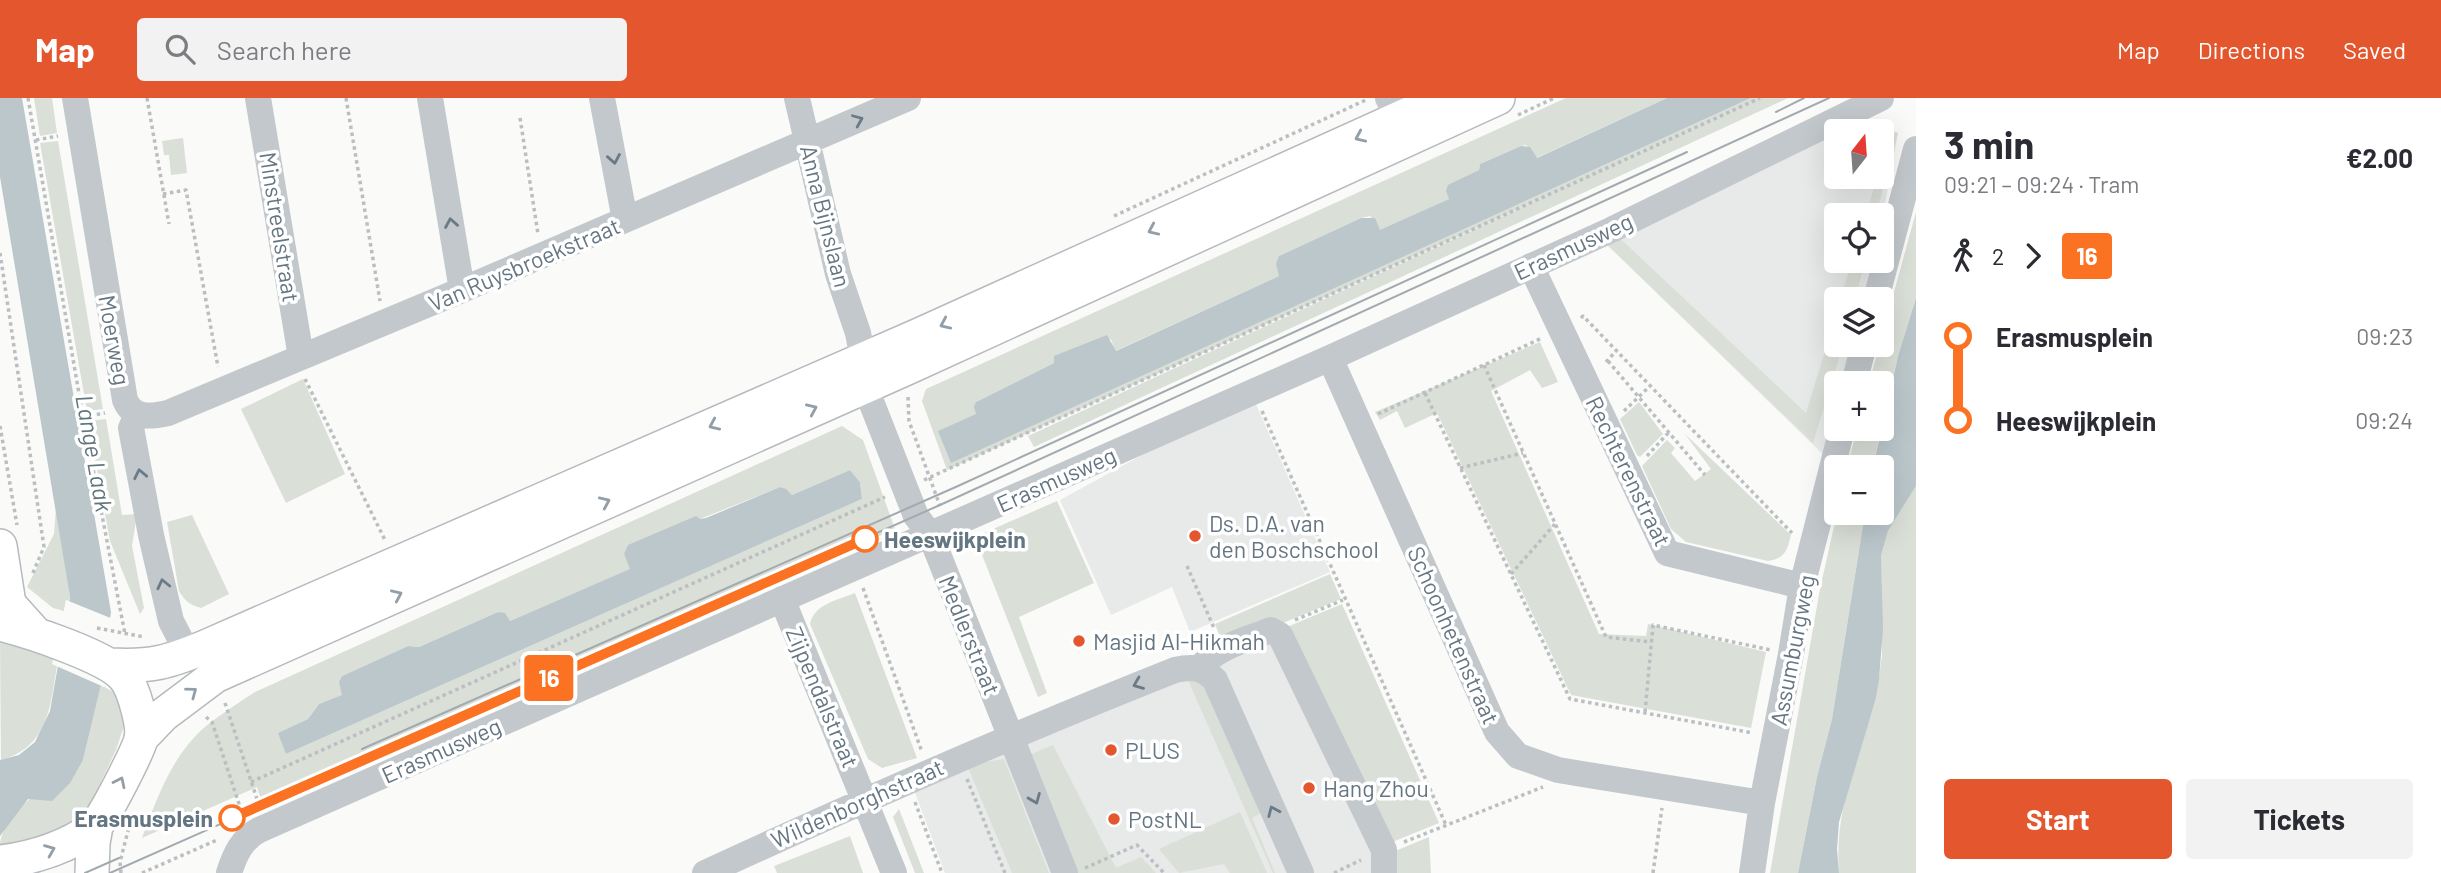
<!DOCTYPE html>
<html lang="en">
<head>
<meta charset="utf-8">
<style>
  body { margin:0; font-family:Barlow,sans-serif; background:#f2f2f3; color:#2b2b33; height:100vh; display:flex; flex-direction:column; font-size:26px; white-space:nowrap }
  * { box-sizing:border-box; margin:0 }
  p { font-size:23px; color:#7c7c81 }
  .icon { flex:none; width:38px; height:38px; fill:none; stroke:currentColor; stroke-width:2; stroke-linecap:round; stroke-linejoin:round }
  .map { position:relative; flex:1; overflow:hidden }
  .side { display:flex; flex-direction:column; background:#fff; width:525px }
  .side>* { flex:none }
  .badge { padding:0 14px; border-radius:5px; font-size:24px; line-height:46px }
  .needle { width:46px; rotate:17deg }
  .fabs { position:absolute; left:1824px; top:21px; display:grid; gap:14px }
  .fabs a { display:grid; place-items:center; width:70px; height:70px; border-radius:7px; background:#fff; box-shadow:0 7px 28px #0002; font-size:35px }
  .map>.badge { position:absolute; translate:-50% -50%; box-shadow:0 0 0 4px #fff }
  .legs { display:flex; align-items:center; gap:10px; height:77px; padding:0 28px; font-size:23px }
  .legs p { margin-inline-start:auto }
  .headline { display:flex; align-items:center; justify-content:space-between; height:119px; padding:0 28px }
  h1 { font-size:38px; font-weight:700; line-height:52px }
  .primary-button { display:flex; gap:14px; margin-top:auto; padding:14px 28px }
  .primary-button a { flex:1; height:80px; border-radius:7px; background:#e4572e; color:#fff; font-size:28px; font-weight:700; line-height:80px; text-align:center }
  .primary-button a+a { background:#f2f2f3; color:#2b2b33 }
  ul { padding:0 28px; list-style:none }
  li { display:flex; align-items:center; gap:24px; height:84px; font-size:26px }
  li i { display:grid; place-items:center; width:10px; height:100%; margin:0 9px; background:currentColor }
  li i::after { content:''; width:18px; height:18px; margin:-9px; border:5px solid; border-radius:50%; background:#fff }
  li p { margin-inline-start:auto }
  li:first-child i { background:linear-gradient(#0000 50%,currentColor 0) }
  li:last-child i { background:linear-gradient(currentColor 50%,#0000 0) }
  header { display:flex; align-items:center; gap:42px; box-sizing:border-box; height:98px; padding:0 35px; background:#e4572e; color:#fff }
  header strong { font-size:33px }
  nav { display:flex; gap:38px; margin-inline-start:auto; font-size:24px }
  .search { width:490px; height:63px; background:#f2f2f3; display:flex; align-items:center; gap:18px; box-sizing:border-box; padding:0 24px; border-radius:7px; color:#7c7c81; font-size:26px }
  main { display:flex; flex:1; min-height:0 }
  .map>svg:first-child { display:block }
  .built { fill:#e8e9e9 }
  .green { fill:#dadfd7; fill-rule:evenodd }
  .water { fill:#bbc7cb }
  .pier { fill:#fafaf8 }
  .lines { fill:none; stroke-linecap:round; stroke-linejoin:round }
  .major-casing { stroke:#b5babe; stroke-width:36 }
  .path { stroke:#bbbfc2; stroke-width:3.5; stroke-dasharray:3.5 3.5; stroke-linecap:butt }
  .minor { stroke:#c3c8cc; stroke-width:26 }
  .major { stroke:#fff; stroke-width:33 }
  .tram { stroke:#a2aab0; stroke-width:2 }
  .oneway { stroke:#6a7a87 }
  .oneway2 { stroke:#939fa8 }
  .line-1-casing { stroke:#fff; stroke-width:16 }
  .line-1 { stroke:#fa7222; stroke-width:10 }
  .poi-dot { fill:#e4572e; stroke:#fff; stroke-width:2.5 }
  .stop-1-dot { fill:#fff; stroke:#fa7222; stroke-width:3.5 }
  .labels { text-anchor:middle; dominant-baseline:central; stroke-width:7; stroke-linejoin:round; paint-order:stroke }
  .street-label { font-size:23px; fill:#657683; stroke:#fff }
  .poi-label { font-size:23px; fill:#657683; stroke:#fff; text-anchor:start }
  .stop-label { font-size:23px; font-weight:bold; fill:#657683; stroke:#fff; text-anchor:start }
  .water-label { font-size:24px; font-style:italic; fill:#60757c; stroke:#fff }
</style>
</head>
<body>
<header>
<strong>Map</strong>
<div class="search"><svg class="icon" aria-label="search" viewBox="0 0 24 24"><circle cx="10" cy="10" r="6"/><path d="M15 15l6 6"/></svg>Search here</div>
<nav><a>Map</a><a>Directions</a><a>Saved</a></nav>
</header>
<main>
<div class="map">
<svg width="1916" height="775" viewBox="0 0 1916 775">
  <rect width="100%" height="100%" fill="#fafaf8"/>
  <path class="built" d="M 1863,22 L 1898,35 L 1881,128 L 1881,117 L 1836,117 L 1836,163 L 1875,163 L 1868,201 L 1836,201 L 1836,247 L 1860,247 L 1853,285 L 1836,285 L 1836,369 L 1598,138 L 1836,35 L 1836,79 L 1881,79 L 1881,33 Z
    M 1252,297 L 1330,474 L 1190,534 L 1172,489 L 1111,517 L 1060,402 Z
    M 1278,531 L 1385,775 L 945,775 L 911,684 Z"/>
  <path class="green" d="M 34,0 L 52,0 L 57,35 L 40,38 Z
    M 1566,0 L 1667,0 L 1536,60 L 1526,47 L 1521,48 L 1480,66 L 1479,72 L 1448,88 L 1449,101 L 1380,133 L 1370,118 L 1361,120 L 1279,158 L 1279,178 L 1115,253 L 1111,241 L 1054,265 L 976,304 L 977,316 L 939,333 L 951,364 L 1751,0 L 1788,0 L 1034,349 L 1028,338 L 1584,81 L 947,372 L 922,303 L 926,291 Z
    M 1863,22 L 1898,35 L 1876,117 L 1866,117 L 1877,79 L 1881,79 L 1881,33 L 1839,33 Z
    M 183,40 L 187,75 L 171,77 L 169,57 L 164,57 L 162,43 Z
    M 58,43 L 103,311 L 87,313 L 40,45 Z
    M 1916,114 L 1916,200 L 1898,258 L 1881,327 L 1881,285 L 1869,285 Z
    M 1611,132 L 1806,315 L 1836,217 L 1836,247 L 1843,247 L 1813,345 L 1598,138 Z
    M 1852,163 L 1865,163 L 1855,201 L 1840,201 Z
    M 1540,244 L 1558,284 L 1542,290 L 1530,272 L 1491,293 L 1599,536 L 1646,538 L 1648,526 L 1766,554 L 1751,630 L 1571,597 L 1437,315 L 1405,330 L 1397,313 L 1380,322 L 1375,314 Z
    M 303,281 L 345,376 L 286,405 L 241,311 Z
    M 1639,304 L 1663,336 L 1640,359 L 1637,357 L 1620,321 Z
    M 106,321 L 122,417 L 137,416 L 132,448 L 144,510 L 140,516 L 110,443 L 88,323 Z
    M 842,328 L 863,342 L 895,431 L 264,711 L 257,689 L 142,740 C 157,700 172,657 206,628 C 221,616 238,605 255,594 ZM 850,372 L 860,384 L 862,401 L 286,656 L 279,635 L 308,621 L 319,606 L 343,597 L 342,578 L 408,548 L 419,549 L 498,514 L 510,523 L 631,471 L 624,456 L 700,421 L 780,389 L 792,397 Z
    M 1857,331 L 1881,331 L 1873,369 L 1847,369 Z
    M 1685,336 L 1791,437 C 1787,453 1785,460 1768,463 L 1686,444 L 1671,431 L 1642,368 L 1667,342 L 1675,350 L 1671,355 L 1695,383 L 1711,371 Z
    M 1916,388 L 1916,775 L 1839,775 C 1834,710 1858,660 1876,600 L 1882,558 L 1881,458 L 1888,433 Z
    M 1057,403 L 1094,485 L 1019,519 L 1047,595 L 1038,599 L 975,439 Z
    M 56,411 L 70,499 L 69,503 L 66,502 L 64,513 L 53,510 L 27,489 L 54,436 Z
    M 1837,415 L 1865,415 L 1832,621 L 1817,679 L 1798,775 L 1770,775 L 1820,491 Z
    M 192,417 L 229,496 L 201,510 C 190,507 185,503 179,493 L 167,424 Z
    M 1330,476 L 1341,501 L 1224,549 L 1215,526 Z
    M 855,495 L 917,660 L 882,670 L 868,661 L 810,526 C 814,506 838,502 855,495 Z
    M 1342,506 L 1439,725 L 1385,747 L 1282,531 Z
    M 0,541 L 53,561 L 52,566 L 57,568 C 50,610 48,649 1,662 Z
    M 1194,568 L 1266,713 L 1252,720 L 1275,775 L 1273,775 L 1184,573 Z
    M 101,587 L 119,597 L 127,619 L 116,652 L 90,707 L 67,732 L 0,750 C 0,713 56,682 83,662 Z
    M 1053,647 L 1116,770 L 1141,759 L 1156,775 L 1076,775 L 1027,658 Z
    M 1004,661 L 1049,775 L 1012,775 L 967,667 Z
    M 899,711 L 924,775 L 915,775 L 893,719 Z
    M 1240,714 L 1267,775 L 1230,775 L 1224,766 L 1179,775 L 1159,751 Z
    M 850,738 L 863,775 L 777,775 L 774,768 Z
    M 1429,739 L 1431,775 L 1388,775 L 1388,756 Z"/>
  <path class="water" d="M 0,0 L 22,0 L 111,514 L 101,587 L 83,662 L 70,685 L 52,703 L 28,701 L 0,738 L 0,662 L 19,657 L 35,644 L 50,613 L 70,499 L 0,79 Z
    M 1667,0 L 1751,0 L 951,365 L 938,333 L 976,316 L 974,309 L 976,304 L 1054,265 L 1054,258 L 1107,237 L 1116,253 L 1279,178 L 1276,166 L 1279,158 L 1361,120 L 1375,120 L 1380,132 L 1449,101 L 1446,93 L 1448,87 L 1479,72 L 1480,66 L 1521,48 L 1530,49 L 1537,60 Z
    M 1916,200 L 1916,388 L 1888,433 L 1881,458 L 1883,531 L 1879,582 L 1876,600 L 1839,724 L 1837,751 L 1839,775 L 1798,775 L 1817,679 L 1832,621 L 1865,415 L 1881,415 L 1881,369 L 1873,369 L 1898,258 Z
    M 850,372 L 860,384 L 862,401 L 286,656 L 278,635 L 308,621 L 319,606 L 342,597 L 339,584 L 342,578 L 408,548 L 419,549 L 498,514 L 505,515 L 510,523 L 630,471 L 624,456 L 628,447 L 696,418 L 700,421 L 706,420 L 780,389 L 786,391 L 792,397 Z"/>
  <path class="pier" d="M 66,502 L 113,521 L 104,589 L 54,567 Z"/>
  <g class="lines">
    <g class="major-casing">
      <path id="major" d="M 0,448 L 9,506 L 35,535
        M 0,526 C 28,533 109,559 125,580 C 134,591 144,628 141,641 C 138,653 102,724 94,730 C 65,750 34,760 0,764
        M 112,567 C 151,569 169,564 205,549 L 919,237 L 1444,0
        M 141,640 L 163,617 L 215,578 L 907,270 L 1498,0
        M 92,775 L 93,745 L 96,728"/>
    </g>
    <path class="path" d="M 28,0 L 83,319 L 125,536
      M 147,0 L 169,126
      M 346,0 L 380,203
      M 1518,17 L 1554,0
      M 520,20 L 538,136
      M 36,42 L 58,38
      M 163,96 L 186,92 L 218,269
      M 1114,118 L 1368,1
      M 0,155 L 44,449 L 32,477
      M 1581,220 L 1583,218 L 1792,435
      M 1608,263 L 1705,377
      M 1606,264 L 1616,253
      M 1484,267 L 1606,539 L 1651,544
      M 305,281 L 385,442
      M 1425,295 L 1570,601 L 1753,635
      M 908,299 L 909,323 L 940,408
      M 1262,313 L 1446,727
      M 1624,313 L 1650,288
      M 1378,316 L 1542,240
      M 83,319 L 105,315
      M 0,328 L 17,427
      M 1647,358 L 1669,334
      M 1460,370 L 1523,355
      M 924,382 L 1760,0
      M 1187,468 L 1214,530
      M 1511,476 L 1555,426
      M 863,490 L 922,654
      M 1295,522 L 1343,502
      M 97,530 L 144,539
      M 225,605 L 259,707
      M 1645,614 L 1653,527 L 1771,552
      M 206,619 L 212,624 L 242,715
      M 967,681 L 1005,775
      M 251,684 L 885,399
      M 915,704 L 942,775
      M 1404,744 L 1543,689
      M 1085,770 L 1137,747 L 1164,775
      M 121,775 L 120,764 L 129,729
      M 142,775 L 217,742
      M 1334,775 L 1361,762
      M 1653,775 L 1662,710"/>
    <path class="minor" d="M 75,0 L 125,302 C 133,321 150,319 168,315 L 462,192 L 908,0
      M 258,0 L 301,259
      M 430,0 L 462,192
      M 602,0 L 625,122
      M 797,0 L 838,176 L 858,235 L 863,261 L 865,288 L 916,418 L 930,436 L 936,451 L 1065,775
      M 1388,0 L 1398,21
      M 1531,168 L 1667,455 L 1802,488
      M 1876,201 L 1916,51
      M 1330,260 L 1497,634 L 1518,658 L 1558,672 L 1582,676 L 1762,705
      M 1854,285 L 1864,247
      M 137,316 L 131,330 L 151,437 L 171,523 L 188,556
      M 782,501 L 894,775
      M 1200,570 C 1216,549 1246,542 1271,532 L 1280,537 L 1384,752 L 1384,775
      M 229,775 C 235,756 242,741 259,732 L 1330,260 L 1611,132 L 1881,0
      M 705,775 C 861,703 1016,635 1175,572 C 1193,568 1202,569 1215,582 L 1301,775
      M 1752,775 L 1762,705 L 1791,556 L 1802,488 L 1842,331"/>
    <use href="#major" class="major"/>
    <path class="tram" d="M 1776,14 L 1804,0
      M 362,651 L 958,388 L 1687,54
      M 85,775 L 119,760
      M 110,775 L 940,407 L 1829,0"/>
  </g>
  <defs><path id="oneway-chevron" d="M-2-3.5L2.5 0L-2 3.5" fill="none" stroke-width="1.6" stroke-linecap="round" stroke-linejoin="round" transform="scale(1.75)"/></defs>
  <g class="oneway">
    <use href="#oneway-chevron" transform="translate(858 22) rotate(-23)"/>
    <use href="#oneway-chevron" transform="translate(614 61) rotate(80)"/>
    <use href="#oneway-chevron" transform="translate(451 125) rotate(-100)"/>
    <use href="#oneway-chevron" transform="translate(140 376) rotate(-102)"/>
    <use href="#oneway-chevron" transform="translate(163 486) rotate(-103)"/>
    <use href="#oneway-chevron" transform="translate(1138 586) rotate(158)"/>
    <use href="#oneway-chevron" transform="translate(1035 701) rotate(68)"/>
    <use href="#oneway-chevron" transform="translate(1273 713) rotate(-114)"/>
  </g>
  <g class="oneway2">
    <use href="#oneway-chevron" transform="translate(1360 39) rotate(156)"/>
    <use href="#oneway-chevron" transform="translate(1153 132) rotate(156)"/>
    <use href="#oneway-chevron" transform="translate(945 226) rotate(156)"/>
    <use href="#oneway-chevron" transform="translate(812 311) rotate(-24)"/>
    <use href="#oneway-chevron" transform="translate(714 327) rotate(156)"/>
    <use href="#oneway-chevron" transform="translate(605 404) rotate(-24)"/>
    <use href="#oneway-chevron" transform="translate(397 497) rotate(-24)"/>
    <use href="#oneway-chevron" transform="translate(192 594) rotate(-37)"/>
    <use href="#oneway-chevron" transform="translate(120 684) rotate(-64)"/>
    <use href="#oneway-chevron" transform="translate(50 752) rotate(-22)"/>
  </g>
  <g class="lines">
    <g class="line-1-casing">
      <path id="line-1" d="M 232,720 L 865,441"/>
    </g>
    <use href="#line-1" class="line-1"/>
  </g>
  <g class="poi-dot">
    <circle cx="1195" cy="438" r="7"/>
    <circle cx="1079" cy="543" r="7"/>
    <circle cx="1111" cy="652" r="7"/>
    <circle cx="1309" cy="690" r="7"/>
    <circle cx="1114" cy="721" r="7"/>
  </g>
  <g class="stop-1-dot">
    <circle cx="865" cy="441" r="12"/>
    <circle cx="232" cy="720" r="12"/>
  </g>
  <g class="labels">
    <g class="street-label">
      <text transform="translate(826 118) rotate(76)">Anna Bijnslaan</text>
      <text transform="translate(280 129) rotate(81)">Minstreelstraat</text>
      <text transform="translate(1573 148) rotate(-25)">Erasmusweg</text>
      <text transform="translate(524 166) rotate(-23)">Van Ruysbroekstraat</text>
      <text transform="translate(115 242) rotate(80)">Moerweg</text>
      <text transform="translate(1629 373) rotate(64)">Rechterenstraat</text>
      <text transform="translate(1056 381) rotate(-24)">Erasmusweg</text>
      <text transform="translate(970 537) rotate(68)">Medlerstraat</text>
      <text transform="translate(1454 537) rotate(66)">Schoonhetenstraat</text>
      <text transform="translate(1792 552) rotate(-79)">Assumburgweg</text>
      <text transform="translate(823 599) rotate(67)">Zijpendalstraat</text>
      <text transform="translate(441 652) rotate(-24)">Erasmusweg</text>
      <text transform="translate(857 705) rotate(-24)">Wildenborghstraat</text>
    </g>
    <g class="poi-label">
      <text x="1209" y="425">Ds. D.A. van<tspan x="1209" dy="26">den Boschschool</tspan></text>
      <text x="1093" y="543">Masjid Al-Hikmah</text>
      <text x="1125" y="652">PLUS</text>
      <text x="1323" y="690">Hang Zhou</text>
      <text x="1128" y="721">PostNL</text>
    </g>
    <g class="stop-label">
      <text x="884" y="441">Heeswijkplein</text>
      <text x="213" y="720" text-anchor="end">Erasmusplein</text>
    </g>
    <g class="water-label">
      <text transform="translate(95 355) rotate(80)">Lange Laak</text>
    </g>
  </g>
</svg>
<div class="fabs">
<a><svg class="needle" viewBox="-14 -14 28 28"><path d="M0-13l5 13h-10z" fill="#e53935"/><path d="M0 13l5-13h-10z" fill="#7c7c81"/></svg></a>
<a><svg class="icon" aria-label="locate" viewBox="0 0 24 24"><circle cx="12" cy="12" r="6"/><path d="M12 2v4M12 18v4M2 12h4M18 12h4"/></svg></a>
<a><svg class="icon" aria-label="layers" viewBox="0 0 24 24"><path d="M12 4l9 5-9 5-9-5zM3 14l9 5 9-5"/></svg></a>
<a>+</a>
<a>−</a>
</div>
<b class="badge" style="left:549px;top:580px;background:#fa7222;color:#fff">16</b>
</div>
<section class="side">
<div class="headline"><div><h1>3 min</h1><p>09:21 – 09:24 · Tram</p></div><b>€2.00</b></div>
<div class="legs"><svg class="icon" aria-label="walk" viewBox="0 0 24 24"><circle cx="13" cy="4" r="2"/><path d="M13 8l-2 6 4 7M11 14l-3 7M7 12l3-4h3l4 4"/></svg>2<svg class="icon" aria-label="forward" viewBox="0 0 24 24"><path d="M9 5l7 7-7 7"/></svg><b class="badge" style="background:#fa7222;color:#fff">16</b></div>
<ul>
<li><i style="color:#fa7222"></i><b>Erasmusplein</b><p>09:23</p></li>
<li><i style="color:#fa7222"></i><b>Heeswijkplein</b><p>09:24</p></li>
</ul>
<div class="primary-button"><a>Start</a><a>Tickets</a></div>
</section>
</main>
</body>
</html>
